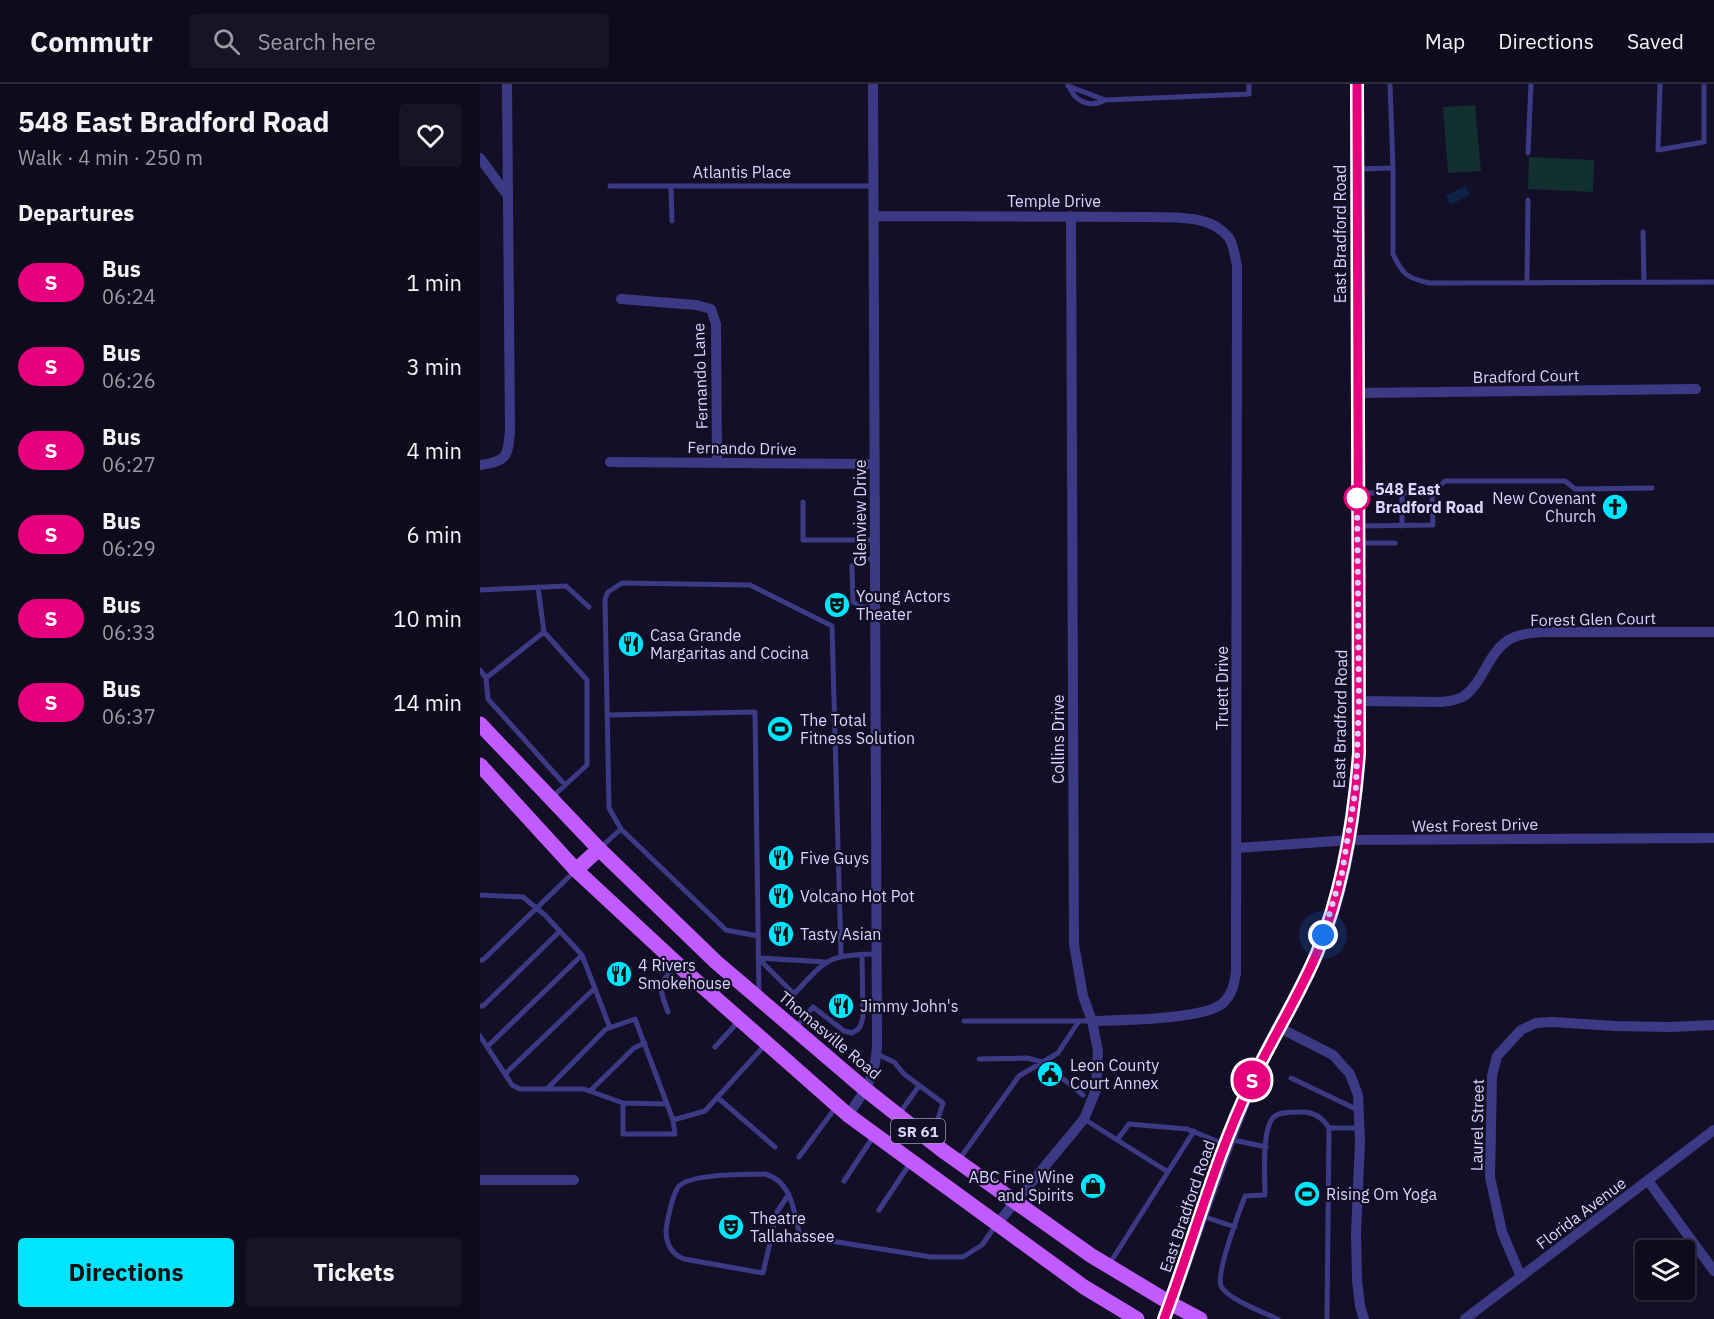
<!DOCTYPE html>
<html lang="en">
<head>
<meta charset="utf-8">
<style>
  body { margin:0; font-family:"IBM Plex Sans",sans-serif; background:#171425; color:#f1f3f6; height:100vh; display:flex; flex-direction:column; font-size:22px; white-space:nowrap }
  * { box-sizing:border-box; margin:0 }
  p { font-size:20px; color:#9b9ba3 }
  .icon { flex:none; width:33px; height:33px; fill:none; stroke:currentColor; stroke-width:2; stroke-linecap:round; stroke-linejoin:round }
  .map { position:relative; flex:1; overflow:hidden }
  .side { display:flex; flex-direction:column; background:#0e0b1c; width:480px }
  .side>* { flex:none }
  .badge { padding:0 12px; border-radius:20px; font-size:21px; line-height:39px }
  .controls { position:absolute; left:1155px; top:1156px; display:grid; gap:12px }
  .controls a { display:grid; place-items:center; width:60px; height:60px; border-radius:6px; background:#0e0b1c; box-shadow:0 3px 9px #0003,0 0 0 2px #2e2b3b; font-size:30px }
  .you { position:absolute; width:30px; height:30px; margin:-15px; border:4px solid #fff; border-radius:50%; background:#1a73e8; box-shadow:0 0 0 9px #1a73e833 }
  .map>.badge { position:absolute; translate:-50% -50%; box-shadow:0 0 0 3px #fff }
  h2 { padding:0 18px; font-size:22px; line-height:54px }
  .round { display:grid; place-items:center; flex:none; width:63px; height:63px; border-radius:6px; background:#171425 }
  .summary { display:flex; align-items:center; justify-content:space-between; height:102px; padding:0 18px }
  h1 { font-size:28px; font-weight:700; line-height:45px }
  .button { display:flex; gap:12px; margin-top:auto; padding:12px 18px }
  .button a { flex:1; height:69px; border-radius:6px; background:#00e5ff; color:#111; font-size:24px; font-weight:700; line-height:69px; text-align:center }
  .button a+a { background:#171425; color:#f1f3f6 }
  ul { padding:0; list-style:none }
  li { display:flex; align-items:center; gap:18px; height:84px; padding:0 18px }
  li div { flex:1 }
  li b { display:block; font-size:22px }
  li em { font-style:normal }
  li .badge { min-width:66px; font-weight:700; text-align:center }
  header { display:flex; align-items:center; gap:36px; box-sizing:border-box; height:84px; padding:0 30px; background:#0e0b1c; border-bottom:2px solid #2e2b3b }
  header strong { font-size:28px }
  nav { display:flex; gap:33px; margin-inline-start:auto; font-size:21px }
  .search { width:420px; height:54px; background:#171425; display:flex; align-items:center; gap:15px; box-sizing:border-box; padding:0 21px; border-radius:6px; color:#9b9ba3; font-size:22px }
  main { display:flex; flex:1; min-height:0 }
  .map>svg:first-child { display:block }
  .green { fill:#12302f }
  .water { fill:#0c2248 }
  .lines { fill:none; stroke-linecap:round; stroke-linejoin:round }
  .service { stroke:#3d3a85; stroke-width:5 }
  .minor { stroke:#3d3a85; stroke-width:10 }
  .tertiary { stroke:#3d3a85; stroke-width:14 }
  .primary { stroke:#c25bff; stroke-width:15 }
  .line-casing { stroke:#fff; stroke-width:14 }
  .line { stroke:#e6007e; stroke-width:9 }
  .walk { stroke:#d9d4ff; stroke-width:6; stroke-dasharray:0 10.8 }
  .stop-dot { fill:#fff; stroke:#e6007e; stroke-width:3 }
  .labels { text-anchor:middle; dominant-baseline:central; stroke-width:4.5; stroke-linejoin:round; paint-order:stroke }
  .shield { fill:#130f26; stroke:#9e99be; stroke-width:1.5 }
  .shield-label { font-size:15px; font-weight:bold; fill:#d9d4ff }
  .street-label { font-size:16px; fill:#d9d4ff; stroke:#130f26 }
  .stop-label { font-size:16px; font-weight:bold; fill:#d9d4ff; stroke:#130f26; text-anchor:start }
  .poi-label { font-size:16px; fill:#d9d4ff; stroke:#130f26; text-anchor:start }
</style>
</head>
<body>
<header>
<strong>Commutr</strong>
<div class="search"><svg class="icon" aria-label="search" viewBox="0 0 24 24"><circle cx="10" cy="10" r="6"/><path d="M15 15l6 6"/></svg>Search here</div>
<nav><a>Map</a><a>Directions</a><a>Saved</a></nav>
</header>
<main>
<section class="side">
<div class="summary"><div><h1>548 East Bradford Road</h1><p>Walk · 4 min · 250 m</p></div><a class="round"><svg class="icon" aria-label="heart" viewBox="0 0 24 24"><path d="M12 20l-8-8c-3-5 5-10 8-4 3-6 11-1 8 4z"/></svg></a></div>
<h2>Departures</h2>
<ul>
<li><span class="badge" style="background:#e6007e;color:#fff">S</span><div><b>Bus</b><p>06:24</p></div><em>1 min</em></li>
<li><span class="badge" style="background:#e6007e;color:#fff">S</span><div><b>Bus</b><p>06:26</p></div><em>3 min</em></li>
<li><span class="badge" style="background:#e6007e;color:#fff">S</span><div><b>Bus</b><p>06:27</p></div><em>4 min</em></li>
<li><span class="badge" style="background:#e6007e;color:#fff">S</span><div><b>Bus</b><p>06:29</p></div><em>6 min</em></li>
<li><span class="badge" style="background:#e6007e;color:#fff">S</span><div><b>Bus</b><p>06:33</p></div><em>10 min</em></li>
<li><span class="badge" style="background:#e6007e;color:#fff">S</span><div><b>Bus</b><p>06:37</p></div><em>14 min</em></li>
</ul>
<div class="button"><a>Directions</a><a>Tickets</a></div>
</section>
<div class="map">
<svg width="1234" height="1235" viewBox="0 0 1234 1235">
  <rect width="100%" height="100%" fill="#130f26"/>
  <path class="green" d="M 995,21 L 1001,87 L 968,89 L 963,23 Z
    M 1049,73 L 1114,76 L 1113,108 L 1048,105 Z"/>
  <path class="water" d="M 986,102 L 990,111 L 970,121 L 966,111 Z"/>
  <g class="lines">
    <path class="service" d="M 588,0 C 594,17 609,25 625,16 L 769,10 L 769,0
      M 910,0 L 913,84 L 913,170 C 922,190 927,194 949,199 L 1234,198
      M 1180,0 L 1178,66 L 1224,58 L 1224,0
      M 588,2 L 625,16
      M 1048,69 L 1051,0
      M 878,85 L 913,84
      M 130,102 L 393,102
      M 191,102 L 192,137
      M 1163,148 L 1164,198
      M 1047,197 L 1048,116
      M 878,409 L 952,409 L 965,397 L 1085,397 L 1095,405 L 1172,404
      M 922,409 L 922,442
      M 323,418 L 323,456 L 395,456
      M 878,442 L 953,441 L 952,409
      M 881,459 L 915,459
      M 395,475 L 381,475 L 372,482 L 373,518 L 383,523 L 395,523
      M 58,503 L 64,548
      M 0,506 L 86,502 L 109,523
      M 0,586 L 6,594 L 8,615 L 85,701
      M 6,594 L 64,548 L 107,596 L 107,681 L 71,714
      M 127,631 L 275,628 L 279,910
      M 120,764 L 141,745
      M 0,811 L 43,813 L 65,831 L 102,871 L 130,944
      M 278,852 L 246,846 L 141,745 L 129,724 L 125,515 L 128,508 L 142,499 L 270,501 L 352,542 L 361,871
      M 278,874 L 314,910 C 348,874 347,871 397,870
      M 280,874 L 345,878
      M 0,876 L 3,876 L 95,787
      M 0,922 L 3,922 L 80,847
      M 188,928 C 178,902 179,902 195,881
      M 484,937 L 611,937
      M 316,943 L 333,923 L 364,947 L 372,949 C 380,945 381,942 383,933 L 382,870
      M 0,952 L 32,1001 L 40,1005 L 104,1005 L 143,1019 L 187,1020
      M 7,963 L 102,871
      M 235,963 L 258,938
      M 397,970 L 414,978 L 424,990 L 463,1019 L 451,1056
      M 499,975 L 547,974 L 562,978 L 603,1011
      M 25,990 L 115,904
      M 811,994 L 878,1026
      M 67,1005 L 126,945 L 155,935 L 193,1036 L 195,1050 L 143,1050 L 143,1019
      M 110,1007 L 154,964 L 165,959
      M 237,1013 L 295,1063
      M 419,1030 L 439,1002
      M 604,1035 L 688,1088
      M 193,1036 L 225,1027 L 285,961
      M 849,1044 L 879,1044
      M 749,1055 L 786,1063
      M 637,1056 L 649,1040 L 707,1045 L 744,1060
      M 319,1073 L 356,1023
      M 478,1077 L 539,992 L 578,969 L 599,937
      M 364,1097 L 393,1053
      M 309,1110 L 297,1128 L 283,1189 L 204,1175 C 191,1170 186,1160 186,1146 C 187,1138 193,1108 199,1102 C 213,1089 266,1091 285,1090 C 312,1097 314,1128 320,1152 L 451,1173 L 483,1173 L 502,1161 L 516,1141
      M 399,1126 L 431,1078
      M 722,1132 L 755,1143
      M 630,1179 L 714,1047
      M 798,1235 C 785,1229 747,1215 741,1202 C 736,1189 759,1128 765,1112 L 785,1111 C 785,1094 781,1042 795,1032 C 801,1028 810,1028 818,1028 C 832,1027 842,1032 849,1044 L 847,1235"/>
    <path class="minor" d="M 0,74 L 28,112
      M 394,132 L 673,133 C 699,134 732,131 749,154 C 754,161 755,173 757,182 L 756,889 C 754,901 752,910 744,918 C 727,936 640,936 612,937
      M 141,215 L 216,221 L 231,225 L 236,240 L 237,379
      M 877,309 L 1216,305
      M 130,378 L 395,380
      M 0,381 C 28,377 28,372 30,346 L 27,0
      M 879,617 L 961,618 C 969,617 977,617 984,612 C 1002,600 1008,570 1027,557 C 1037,550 1052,549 1064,548 L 1234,548
      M 757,764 L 869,756 L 1234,754
      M 800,944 L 853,971 L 870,990 L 878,1011 L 880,1057 L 876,1149 L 877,1196 L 880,1222 L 884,1235
      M 368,1031 C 386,1006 396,992 397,961 L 393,0
      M 0,1096 L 94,1096
      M 1169,1098 L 1234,1187
      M 517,1140 L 604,1035 L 616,1006 L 618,967 L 612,937 L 603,912 L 594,860 L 591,132
      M 1041,1193 L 1022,1148 L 1010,1093 L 1012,992 L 1017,972 L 1041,946 L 1056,939 L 1072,938 L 1135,942 L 1190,943 L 1234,941
      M 985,1235 L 1234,1046"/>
    <path class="tertiary" d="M 684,1235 C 713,1158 737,1080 769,1004 C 788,958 817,916 837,869 C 864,807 874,737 879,669 L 877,0"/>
    <path class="primary" d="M 0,640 L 119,765 L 236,878 L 386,1006 L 462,1066 L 612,1172 L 690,1219 L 720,1235
      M 0,681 L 96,786 L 206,888 L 368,1031 L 604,1203 L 657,1235
      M 96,786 L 119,765"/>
  </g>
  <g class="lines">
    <g class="line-casing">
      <path id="line" d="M 684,1235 C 713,1158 735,1074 771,999 C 791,956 818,914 837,869 C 863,806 874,737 879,669 L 877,0"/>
    </g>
    <use href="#line" class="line"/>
    <path class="walk" d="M 843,851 L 862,789 L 876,703 L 879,617 L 877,410 L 877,414"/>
  </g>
  <defs>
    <g id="church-disc" transform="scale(1.35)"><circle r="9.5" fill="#00e5ff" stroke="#130f26"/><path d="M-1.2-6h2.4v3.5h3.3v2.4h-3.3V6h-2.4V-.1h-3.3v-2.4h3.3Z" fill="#111"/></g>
    <g id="theatre-disc" transform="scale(1.35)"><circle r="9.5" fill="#00e5ff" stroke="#130f26"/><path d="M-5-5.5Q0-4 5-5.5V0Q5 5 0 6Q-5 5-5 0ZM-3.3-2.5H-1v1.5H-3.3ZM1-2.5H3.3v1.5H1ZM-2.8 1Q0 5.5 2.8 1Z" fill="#111"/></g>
    <g id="restaurant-disc" transform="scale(1.35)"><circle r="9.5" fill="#00e5ff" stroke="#130f26"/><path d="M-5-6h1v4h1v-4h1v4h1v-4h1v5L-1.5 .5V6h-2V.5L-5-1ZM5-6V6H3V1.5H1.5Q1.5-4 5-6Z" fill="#111"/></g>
    <g id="stadium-disc" transform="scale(1.35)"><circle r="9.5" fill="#00e5ff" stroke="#130f26"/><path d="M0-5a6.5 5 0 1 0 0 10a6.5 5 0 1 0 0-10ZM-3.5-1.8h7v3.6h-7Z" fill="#111"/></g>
    <g id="civic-disc" transform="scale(1.35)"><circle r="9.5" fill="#00e5ff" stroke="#130f26"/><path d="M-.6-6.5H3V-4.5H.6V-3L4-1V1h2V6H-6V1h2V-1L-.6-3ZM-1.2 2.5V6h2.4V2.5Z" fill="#111"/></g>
    <g id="shop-disc" transform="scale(1.35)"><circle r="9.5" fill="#00e5ff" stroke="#130f26"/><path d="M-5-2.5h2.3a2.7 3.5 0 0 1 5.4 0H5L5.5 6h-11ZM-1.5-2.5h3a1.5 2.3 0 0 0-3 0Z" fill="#111"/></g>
  </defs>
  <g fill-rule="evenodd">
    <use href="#church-disc" x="1135" y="423"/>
    <use href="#theatre-disc" x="357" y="521"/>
    <use href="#restaurant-disc" x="151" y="560"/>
    <use href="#stadium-disc" x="300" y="645"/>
    <use href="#restaurant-disc" x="301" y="774"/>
    <use href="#restaurant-disc" x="301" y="812"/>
    <use href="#restaurant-disc" x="301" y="850"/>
    <use href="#restaurant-disc" x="139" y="890"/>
    <use href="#restaurant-disc" x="361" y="922"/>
    <use href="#civic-disc" x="570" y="990"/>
    <use href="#shop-disc" x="613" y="1102"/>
    <use href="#stadium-disc" x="827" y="1110"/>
    <use href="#theatre-disc" x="251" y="1143"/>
  </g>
  <circle class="stop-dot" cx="877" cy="414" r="12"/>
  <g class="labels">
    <rect class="shield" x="411" y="1035" width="54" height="24" rx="4.5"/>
    <g class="shield-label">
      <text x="438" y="1047">SR 61</text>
    </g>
    <g class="street-label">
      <text x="262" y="88">Atlantis Place</text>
      <text x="574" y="117">Temple Drive</text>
      <text transform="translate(860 150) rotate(-90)">East Bradford Road</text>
      <text transform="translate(220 292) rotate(-92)">Fernando Lane</text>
      <text transform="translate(1046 292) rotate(-1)">Bradford Court</text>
      <text transform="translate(262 364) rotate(1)">Fernando Drive</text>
      <text transform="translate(380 429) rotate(-90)">Glenview Drive</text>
      <text transform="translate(1113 535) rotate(-1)">Forest Glen Court</text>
      <text transform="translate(742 604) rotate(-90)">Truett Drive</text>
      <text transform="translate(860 635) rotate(-89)">East Bradford Road</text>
      <text transform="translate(578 655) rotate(-90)">Collins Drive</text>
      <text transform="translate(995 741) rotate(-1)">West Forest Drive</text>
      <text transform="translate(350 951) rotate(40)">Thomasville Road</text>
      <text transform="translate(997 1041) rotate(-89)">Laurel Street</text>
      <text transform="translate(707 1122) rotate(-71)">East Bradford Road</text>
      <text transform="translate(1101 1129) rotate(-37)">Florida Avenue</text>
    </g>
    <g class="stop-label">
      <text x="895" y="405">548 East<tspan x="895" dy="18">Bradford Road</tspan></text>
    </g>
    <g class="poi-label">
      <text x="1116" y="414" text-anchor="end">New Covenant<tspan x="1116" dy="18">Church</tspan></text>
      <text x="376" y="512">Young Actors<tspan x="376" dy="18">Theater</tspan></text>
      <text x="170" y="551">Casa Grande<tspan x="170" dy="18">Margaritas and Cocina</tspan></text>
      <text x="320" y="636">The Total<tspan x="320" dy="18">Fitness Solution</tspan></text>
      <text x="320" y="774">Five Guys</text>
      <text x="320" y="812">Volcano Hot Pot</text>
      <text x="320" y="850">Tasty Asian</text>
      <text x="158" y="881">4 Rivers<tspan x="158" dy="18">Smokehouse</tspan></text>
      <text x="380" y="922">Jimmy John's</text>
      <text x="590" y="981">Leon County<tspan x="590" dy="18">Court Annex</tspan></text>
      <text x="594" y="1093" text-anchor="end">ABC Fine Wine<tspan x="594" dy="18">and Spirits</tspan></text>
      <text x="846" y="1110">Rising Om Yoga</text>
      <text x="270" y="1134">Theatre<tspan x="270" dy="18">Tallahassee</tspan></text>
    </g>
  </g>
</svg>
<div class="controls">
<a><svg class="icon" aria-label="layers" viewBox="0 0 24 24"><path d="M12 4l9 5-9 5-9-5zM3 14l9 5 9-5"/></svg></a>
</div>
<div class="you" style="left:843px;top:851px"></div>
<b class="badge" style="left:772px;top:996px;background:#e6007e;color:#fff">S</b>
</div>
</main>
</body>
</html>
